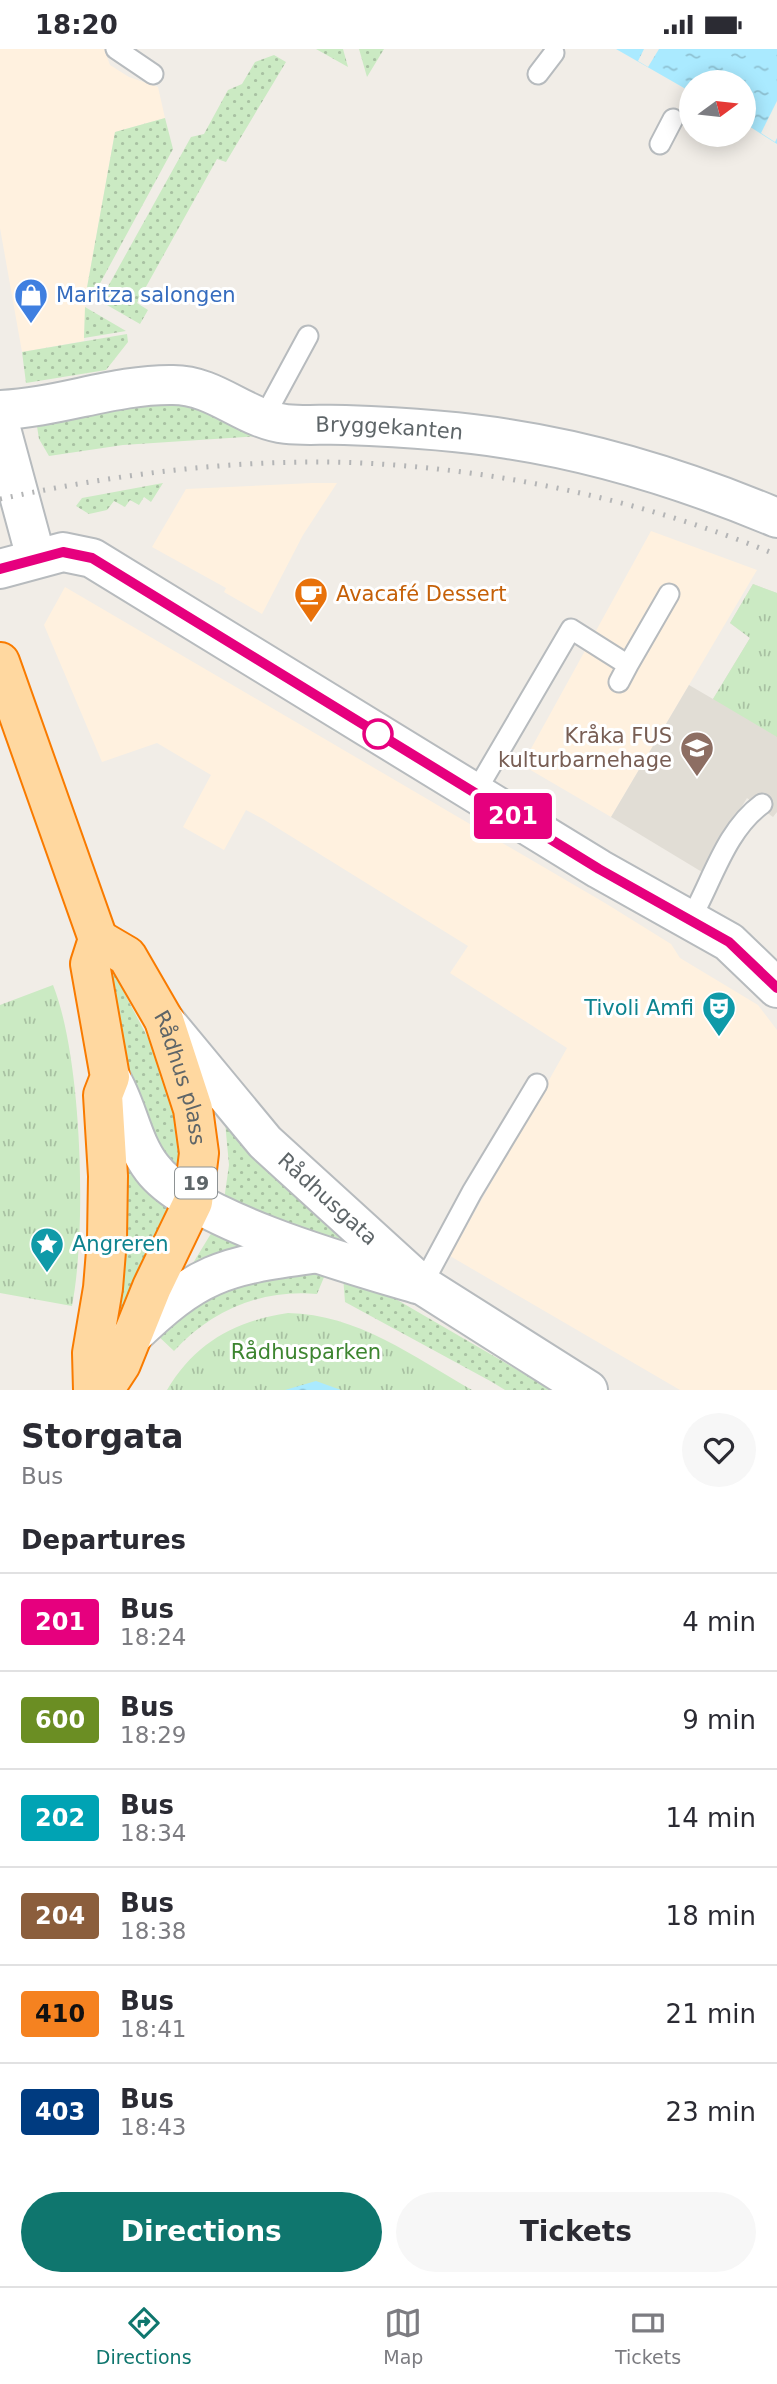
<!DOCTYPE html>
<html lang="en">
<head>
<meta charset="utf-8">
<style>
  body { margin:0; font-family:"DejaVu Sans",sans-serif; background:#f7f7f7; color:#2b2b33; height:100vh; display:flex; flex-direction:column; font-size:26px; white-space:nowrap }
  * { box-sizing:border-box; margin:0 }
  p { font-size:23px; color:#7c7c81 }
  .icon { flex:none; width:38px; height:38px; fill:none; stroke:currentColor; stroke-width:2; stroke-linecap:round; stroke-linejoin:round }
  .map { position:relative; height:1341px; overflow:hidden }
  .panel { display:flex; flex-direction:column; background:#fff; flex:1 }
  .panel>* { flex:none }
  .badge { padding:0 14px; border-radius:5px; font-size:24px; line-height:46px }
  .needle { width:46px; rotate:75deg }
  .tools { position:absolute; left:679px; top:21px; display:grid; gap:14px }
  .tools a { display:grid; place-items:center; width:77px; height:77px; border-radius:50%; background:#fff; box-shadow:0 4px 18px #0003; font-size:35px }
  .map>.badge { position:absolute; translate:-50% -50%; box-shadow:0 0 0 4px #fff }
  h2 { padding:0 21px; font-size:26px; line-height:63px }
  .round { display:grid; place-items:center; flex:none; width:74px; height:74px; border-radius:37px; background:#f7f7f7 }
  .head { display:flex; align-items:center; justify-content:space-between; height:119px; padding:0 21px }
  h1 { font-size:33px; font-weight:700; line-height:52px }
  .cta { display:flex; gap:14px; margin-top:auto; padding:14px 21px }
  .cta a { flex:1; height:80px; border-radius:42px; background:#0f766e; color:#fff; font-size:28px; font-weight:700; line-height:80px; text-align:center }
  .cta a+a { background:#f7f7f7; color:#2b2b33 }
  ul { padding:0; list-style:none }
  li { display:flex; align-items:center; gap:21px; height:98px; padding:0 21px; border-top:2px solid #e1e1e2 }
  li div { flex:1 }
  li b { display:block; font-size:26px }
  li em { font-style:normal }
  li .badge { min-width:77px; font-weight:700; text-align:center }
  .status { display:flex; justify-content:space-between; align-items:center; height:49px; padding:0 35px; background:#fff; direction:ltr }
  .status svg { height:19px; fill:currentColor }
  .tab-bar { display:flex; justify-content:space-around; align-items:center; height:98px; border-top:2px solid #e1e1e2; background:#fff; font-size:19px; color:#7c7c81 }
  .tab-bar a { display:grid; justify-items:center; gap:4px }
  .tab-bar .selected { color:#0f766e }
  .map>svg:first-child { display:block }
  .commercial { fill:#fff1df }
  .education { fill:#e1ddd5 }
  .grass { fill:url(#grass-dots) }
  .park { fill:url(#park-tufts) }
  .water { fill:url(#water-ripples) }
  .pier { fill:#f1ede7 }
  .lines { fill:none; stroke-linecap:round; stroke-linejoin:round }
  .service-casing { stroke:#b7bbbe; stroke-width:23 }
  .minor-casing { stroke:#b7bbbe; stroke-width:42 }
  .tertiary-casing { stroke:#b7bbbe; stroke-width:42 }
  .trunk-casing { stroke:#f97b00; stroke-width:42 }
  .service { stroke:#fff; stroke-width:19 }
  .minor { stroke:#fff; stroke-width:38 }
  .tertiary { stroke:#fff; stroke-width:38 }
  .trunk { stroke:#ffd8a0; stroke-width:38 }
  .rail { stroke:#b4b5b6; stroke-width:5; stroke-dasharray:2 9; stroke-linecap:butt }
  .line-casing { stroke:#fff; stroke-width:16 }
  .line { stroke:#e6007e; stroke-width:10 }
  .stop-dot { fill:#fff; stroke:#e6007e; stroke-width:3.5 }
  .labels { text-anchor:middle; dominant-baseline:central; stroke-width:6; stroke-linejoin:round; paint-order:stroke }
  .shield { fill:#fff; stroke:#8e9395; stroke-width:2 }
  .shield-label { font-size:19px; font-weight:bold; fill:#5e6568 }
  .shop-label { font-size:21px; fill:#366cbe; stroke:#fff; text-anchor:start }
  .street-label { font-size:21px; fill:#5e6568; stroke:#fff }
  .food-label { font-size:21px; fill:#c56008; stroke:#fff; text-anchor:start }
  .education-label { font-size:21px; fill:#785e54; stroke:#fff; text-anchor:end }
  .culture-label { font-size:21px; fill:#0d838f; stroke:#fff; text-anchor:end }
  .park-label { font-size:21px; fill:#3d8530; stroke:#fff }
</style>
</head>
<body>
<div class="status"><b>18:20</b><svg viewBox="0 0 49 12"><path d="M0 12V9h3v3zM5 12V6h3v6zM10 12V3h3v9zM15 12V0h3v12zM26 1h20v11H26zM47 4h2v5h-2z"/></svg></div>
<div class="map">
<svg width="777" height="1341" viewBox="0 0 777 1341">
  <defs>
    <pattern id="grass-dots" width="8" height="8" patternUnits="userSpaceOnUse" patternTransform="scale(1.75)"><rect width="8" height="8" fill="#cbeac3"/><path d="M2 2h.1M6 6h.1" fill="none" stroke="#a8c1a2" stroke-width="1.8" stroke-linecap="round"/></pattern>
    <pattern id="park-tufts" width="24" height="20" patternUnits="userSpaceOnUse" patternTransform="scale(1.75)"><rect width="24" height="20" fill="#cbeac3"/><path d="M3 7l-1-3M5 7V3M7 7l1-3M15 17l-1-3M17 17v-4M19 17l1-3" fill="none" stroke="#a8c1a2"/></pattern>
    <pattern id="water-ripples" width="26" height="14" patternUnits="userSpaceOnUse" patternTransform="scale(1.75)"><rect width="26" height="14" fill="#aaeaff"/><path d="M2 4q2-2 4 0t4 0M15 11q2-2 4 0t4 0" fill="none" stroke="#8ec1d2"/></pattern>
  </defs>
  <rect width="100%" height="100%" fill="#f1ede7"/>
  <path class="commercial" d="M 0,0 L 104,0 L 110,16 L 129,28 L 158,38 L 165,69 L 115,83 L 86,244 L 84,292 L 22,303 L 0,179 Z
    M 312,434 L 337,434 L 303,486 L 262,565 L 224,543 L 226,539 L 152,498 L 186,440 Z
    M 651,482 L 757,521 L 611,768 L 522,716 Z
    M 65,538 L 605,854 L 671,895 L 680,909 L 758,956 L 777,981 L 777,1341 L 680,1341 L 450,1207 L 567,999 L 450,924 L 468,897 L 263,770 L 246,761 L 224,801 L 183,778 L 211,726 L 157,694 L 102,713 L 44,576 Z"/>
  <path class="education" d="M 753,535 L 777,544 L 777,763 L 773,768 L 747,749 L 702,823 L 611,768 L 689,636 L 713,650 L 750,589 L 730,574 Z"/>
  <path class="grass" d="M 316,0 L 343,0 L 348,18 Z
    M 359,0 L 384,0 L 367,28 Z
    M 274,6 L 286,13 L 226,113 L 217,110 L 137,254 L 148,261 L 140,275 L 100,252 L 191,88 L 204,85 L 228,41 L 242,35 L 255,13 Z
    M 165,69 L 173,100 L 91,251 L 86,244 L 115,83 Z
    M 85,258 L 126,282 L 84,289 Z
    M 127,285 L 128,293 L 106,321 L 26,334 L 22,303 Z
    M 163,351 L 183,352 L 259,387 L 123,396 L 49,407 L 39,390 L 36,371 Z
    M 163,434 L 151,453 L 144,448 L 139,456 L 130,451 L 125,458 L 114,452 L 107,461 L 89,465 L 76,457 L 82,449 Z
    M 110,917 L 176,1042 L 183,1129 C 126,1077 124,988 110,917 Z
    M 224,1062 L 344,1180 L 337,1195 L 224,1151 L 229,1116 Z
    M 122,1100 L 178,1158 L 123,1271 L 112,1268 Z
    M 215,1178 L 265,1196 L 187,1224 Z
    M 327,1221 L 317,1245 C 261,1240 212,1261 174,1302 L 155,1284 L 212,1240 Z
    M 343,1227 L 375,1238 L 552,1341 L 505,1341 L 492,1333 L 345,1253 Z"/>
  <path class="park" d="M 753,535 L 777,544 L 777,688 L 713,650 L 750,589 L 730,574 Z
    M 53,936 C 82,1008 87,1180 72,1257 L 0,1244 L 0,956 Z
    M 288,1264 C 357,1265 414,1308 472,1341 L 167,1341 C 195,1294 235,1272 288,1264 Z"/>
  <path class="water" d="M 616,0 L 777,0 L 777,95 L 744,74 L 744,33 L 691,33 L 691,43 Z
    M 316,1332 L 341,1341 L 285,1341 Z"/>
  <path class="pier" d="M 644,0 L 659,0 L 648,18 L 638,12 Z
    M 777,52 L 777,89 L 775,93 L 761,84 Z"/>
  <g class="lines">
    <g class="service-casing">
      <path id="service" d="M 116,0 L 153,25
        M 538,25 L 554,4
        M 660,95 L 673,70
        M 263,370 L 308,287
        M 619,633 L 628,616
        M 475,744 L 571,580 L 628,616 L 669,545
        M 690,871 C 712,833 725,782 762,755
        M 422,1236 L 472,1143 L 537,1035"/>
    </g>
    <g class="minor-casing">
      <g id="minor">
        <path id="s1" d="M 0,361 C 58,359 115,335 173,336 C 216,336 244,370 286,375 C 305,377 325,375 345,376 C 398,378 455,381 508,390 C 600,404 691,433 777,469"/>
        <path d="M 0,376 L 36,509"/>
      </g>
    </g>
    <g class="tertiary-casing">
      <g id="tertiary">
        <path d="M 0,520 L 63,503 L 92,509 L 599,820 L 729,893 L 777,939"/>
        <path id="s2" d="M 164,971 L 265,1093 L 422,1236 L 588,1341"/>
        <path d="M 110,1028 C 128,1057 131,1092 152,1119 C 191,1171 352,1216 417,1235"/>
        <path d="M 131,1288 C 197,1224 222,1217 312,1205"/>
      </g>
    </g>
    <g class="trunk-casing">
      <g id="trunk">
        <path d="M 0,613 L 98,890 L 90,915 L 110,1028 L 103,1046 L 108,1127 L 107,1190 L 103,1239 L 92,1304 L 93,1341"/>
        <path id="s3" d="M 98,890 L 127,907 L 164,971 L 193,1060 L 199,1104 L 193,1153 L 152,1238 L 121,1315 L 104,1341"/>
      </g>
    </g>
    <use href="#service" class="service"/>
    <use href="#minor" class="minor"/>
    <use href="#tertiary" class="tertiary"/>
    <use href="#trunk" class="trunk"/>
    <path class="rail" d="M 0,450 C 104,428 209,413 316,413 C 467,413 638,448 777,506"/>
  </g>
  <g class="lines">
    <g class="line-casing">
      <path id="line" d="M 0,520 L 63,503 L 92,509 L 599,820 L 729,893 L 777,939"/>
    </g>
    <use href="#line" class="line"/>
  </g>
  <defs>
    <g id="shop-pin" transform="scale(1.75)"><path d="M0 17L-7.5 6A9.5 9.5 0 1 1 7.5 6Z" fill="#3f7fe0" stroke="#fff"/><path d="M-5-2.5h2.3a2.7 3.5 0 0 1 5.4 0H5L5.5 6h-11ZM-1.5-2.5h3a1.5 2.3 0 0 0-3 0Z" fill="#fff"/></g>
    <g id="cafe-pin" transform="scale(1.75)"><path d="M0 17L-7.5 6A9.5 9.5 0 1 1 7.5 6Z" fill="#e8710a" stroke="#fff"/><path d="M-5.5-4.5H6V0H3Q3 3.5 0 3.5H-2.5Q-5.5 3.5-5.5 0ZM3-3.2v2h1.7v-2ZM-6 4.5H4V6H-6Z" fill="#fff"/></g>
    <g id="school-pin" transform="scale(1.75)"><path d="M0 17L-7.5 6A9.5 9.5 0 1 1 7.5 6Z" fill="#8d6e63" stroke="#fff"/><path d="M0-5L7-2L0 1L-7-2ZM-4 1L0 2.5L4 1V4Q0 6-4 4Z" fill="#fff"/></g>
    <g id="theatre-pin" transform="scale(1.75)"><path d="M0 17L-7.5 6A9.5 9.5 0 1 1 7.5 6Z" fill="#0f9aa8" stroke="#fff"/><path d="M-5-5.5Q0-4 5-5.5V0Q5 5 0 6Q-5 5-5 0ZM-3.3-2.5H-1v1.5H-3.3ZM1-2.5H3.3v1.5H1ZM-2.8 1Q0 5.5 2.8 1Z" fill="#fff"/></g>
    <g id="sight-pin" transform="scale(1.75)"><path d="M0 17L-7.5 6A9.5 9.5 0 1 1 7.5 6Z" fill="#0f9aa8" stroke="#fff"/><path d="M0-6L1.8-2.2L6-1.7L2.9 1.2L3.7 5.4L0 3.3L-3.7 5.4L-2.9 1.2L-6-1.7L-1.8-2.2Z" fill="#fff"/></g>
  </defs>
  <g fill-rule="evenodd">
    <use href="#shop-pin" x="31" y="246"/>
    <use href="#cafe-pin" x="311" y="545"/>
    <use href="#school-pin" x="697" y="699"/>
    <use href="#theatre-pin" x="719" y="959"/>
    <use href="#sight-pin" x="47" y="1195"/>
  </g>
  <circle class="stop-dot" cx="378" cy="685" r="14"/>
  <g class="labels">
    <rect class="shield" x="175" y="1118.5" width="42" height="31" rx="5"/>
    <g class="shield-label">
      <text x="196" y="1134">19</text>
    </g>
    <g class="shop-label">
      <text x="56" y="246">Maritza salongen</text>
    </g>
    <g class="street-label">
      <text stroke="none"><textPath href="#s1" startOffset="399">Bryggekanten</textPath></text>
      <text stroke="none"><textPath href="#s3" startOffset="168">Rådhus plass</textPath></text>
      <text stroke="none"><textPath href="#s2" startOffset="243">Rådhusgata</textPath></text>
    </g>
    <g class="food-label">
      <text x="336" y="545">Avacafé Dessert</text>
    </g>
    <g class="education-label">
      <text x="672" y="687">Kråka FUS<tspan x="672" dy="24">kulturbarnehage</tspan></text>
    </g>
    <g class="culture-label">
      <text x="694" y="959">Tivoli Amfi</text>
      <text x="72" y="1195" text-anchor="start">Angreren</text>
    </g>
    <g class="park-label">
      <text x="306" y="1303">Rådhusparken</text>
    </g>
  </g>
</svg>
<div class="tools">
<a><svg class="needle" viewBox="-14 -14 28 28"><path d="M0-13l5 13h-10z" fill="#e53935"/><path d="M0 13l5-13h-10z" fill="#7c7c81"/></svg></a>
</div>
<b class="badge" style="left:513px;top:767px;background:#e6007e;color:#fff">201</b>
</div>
<section class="panel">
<div class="head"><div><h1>Storgata</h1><p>Bus</p></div><a class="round"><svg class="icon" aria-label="heart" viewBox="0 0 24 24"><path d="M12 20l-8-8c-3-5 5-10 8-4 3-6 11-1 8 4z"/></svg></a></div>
<h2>Departures</h2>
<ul>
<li><span class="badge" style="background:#e6007e;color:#fff">201</span><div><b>Bus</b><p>18:24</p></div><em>4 min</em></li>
<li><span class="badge" style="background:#6b8e23;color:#fff">600</span><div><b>Bus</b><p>18:29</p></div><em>9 min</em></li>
<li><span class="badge" style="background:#00a3b4;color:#fff">202</span><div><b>Bus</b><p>18:34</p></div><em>14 min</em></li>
<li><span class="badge" style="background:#8b5e3c;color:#fff">204</span><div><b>Bus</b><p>18:38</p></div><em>18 min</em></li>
<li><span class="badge" style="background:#f58220;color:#111">410</span><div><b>Bus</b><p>18:41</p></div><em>21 min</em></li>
<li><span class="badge" style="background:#003b80;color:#fff">403</span><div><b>Bus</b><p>18:43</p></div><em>23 min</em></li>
</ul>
<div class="cta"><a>Directions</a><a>Tickets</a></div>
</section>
<nav class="tab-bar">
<a class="selected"><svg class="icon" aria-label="directions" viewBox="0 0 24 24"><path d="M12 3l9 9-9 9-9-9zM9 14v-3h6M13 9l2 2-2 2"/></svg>Directions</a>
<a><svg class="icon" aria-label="map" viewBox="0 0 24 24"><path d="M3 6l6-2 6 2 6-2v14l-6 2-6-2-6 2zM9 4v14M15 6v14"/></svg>Map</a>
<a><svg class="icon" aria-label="tickets" viewBox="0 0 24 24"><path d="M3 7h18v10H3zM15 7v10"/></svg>Tickets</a>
</nav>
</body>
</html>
